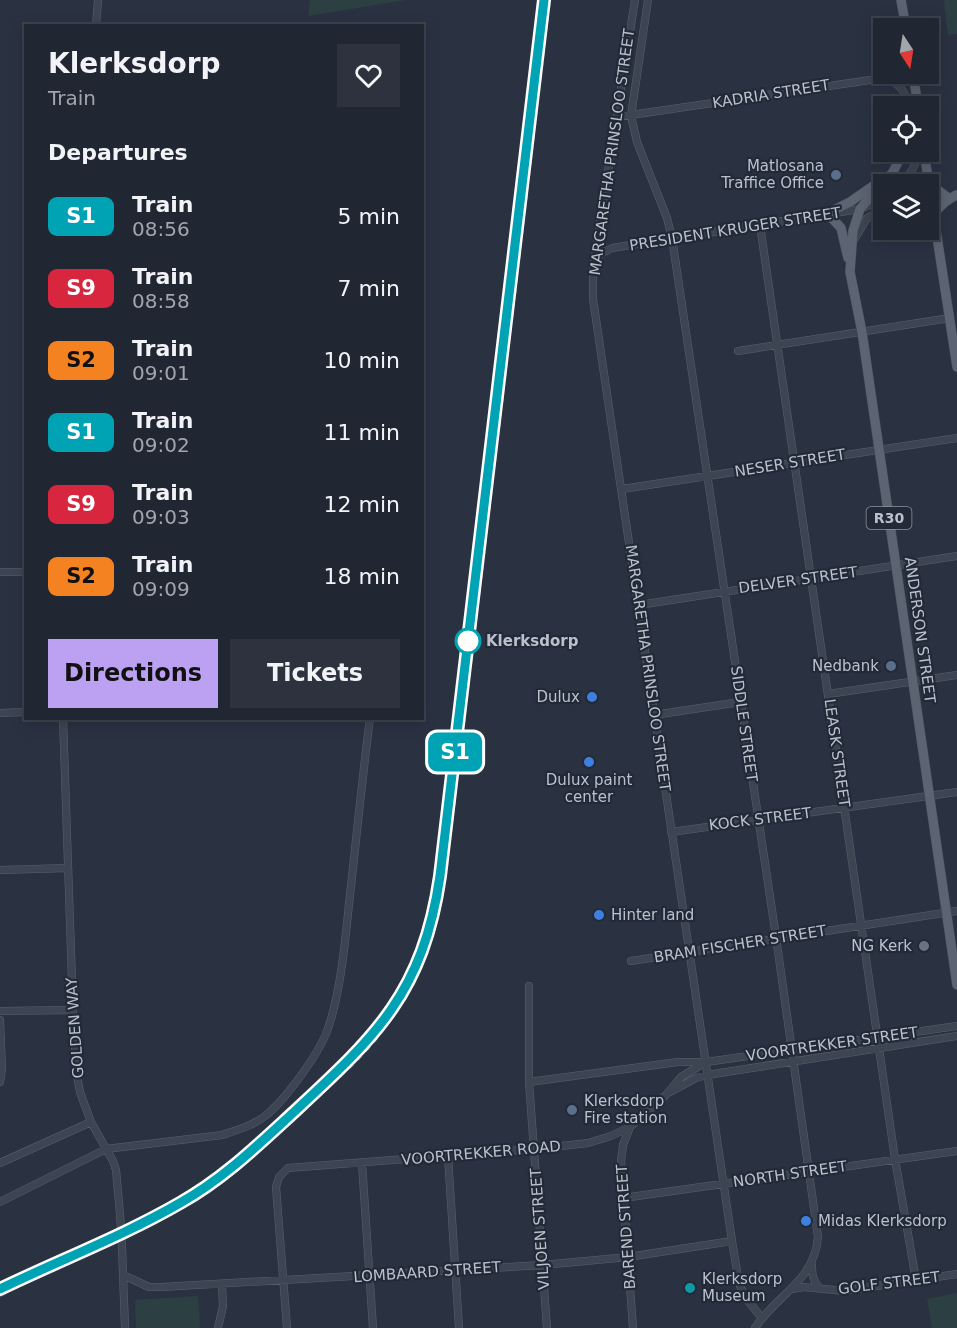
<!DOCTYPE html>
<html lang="en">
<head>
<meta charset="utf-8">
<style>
  body { margin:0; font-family:"DejaVu Sans",sans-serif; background:#2d323e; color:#f1f3f6; height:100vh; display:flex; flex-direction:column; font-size:22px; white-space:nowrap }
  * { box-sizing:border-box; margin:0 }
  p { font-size:20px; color:#a2a5ac }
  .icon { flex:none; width:33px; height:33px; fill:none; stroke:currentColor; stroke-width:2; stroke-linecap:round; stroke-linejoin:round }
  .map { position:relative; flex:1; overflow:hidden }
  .sheet { position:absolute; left:24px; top:24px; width:400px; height:696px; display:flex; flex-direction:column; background:#202632; border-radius:0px; box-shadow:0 3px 15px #0003,0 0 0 2px #3d434d }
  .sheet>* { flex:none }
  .badge { padding:0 12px; border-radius:9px; font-size:21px; line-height:39px }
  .needle { width:39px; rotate:168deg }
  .tools { position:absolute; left:873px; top:18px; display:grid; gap:12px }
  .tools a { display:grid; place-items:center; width:66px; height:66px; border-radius:0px; background:#202632; box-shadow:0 3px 15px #0003,0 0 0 2px #3d434d; font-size:30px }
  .map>.badge { position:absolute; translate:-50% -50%; box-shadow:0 0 0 3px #fff }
  h2 { padding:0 24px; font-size:22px; line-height:54px }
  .round { display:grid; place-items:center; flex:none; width:63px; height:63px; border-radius:0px; background:#2d323e }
  .summary { display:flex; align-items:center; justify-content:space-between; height:102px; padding:0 24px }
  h1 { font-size:28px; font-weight:800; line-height:45px }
  .primary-button { display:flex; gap:12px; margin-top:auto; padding:12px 24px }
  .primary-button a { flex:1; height:69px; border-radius:0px; background:#bca0f2; color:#111; font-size:24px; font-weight:800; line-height:69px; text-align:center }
  .primary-button a+a { background:#2d323e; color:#f1f3f6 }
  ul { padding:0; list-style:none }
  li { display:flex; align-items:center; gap:18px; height:72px; padding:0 24px }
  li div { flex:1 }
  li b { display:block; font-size:22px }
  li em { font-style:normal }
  li .badge { min-width:66px; font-weight:700; text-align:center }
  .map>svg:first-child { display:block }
  .green { fill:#2c3f43 }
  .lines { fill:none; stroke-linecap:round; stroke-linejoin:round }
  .minor-casing { stroke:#59606d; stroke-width:8 }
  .major-casing { stroke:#474e5c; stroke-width:10 }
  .minor { stroke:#3e4552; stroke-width:7 }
  .major { stroke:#5c6472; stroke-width:9 }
  .rail { stroke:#606879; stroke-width:2; stroke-dasharray:6 6; stroke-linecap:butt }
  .minor-bridge-casing { stroke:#59606d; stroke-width:8; stroke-linecap:butt }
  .minor-bridge { stroke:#3e4552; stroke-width:7 }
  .line-casing { stroke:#fff; stroke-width:14 }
  .line { stroke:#00a3b4; stroke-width:9 }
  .service-dot { fill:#5c6f8a; stroke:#222a38; stroke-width:2 }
  .stop-dot { fill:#fff; stroke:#00a3b4; stroke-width:3 }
  .shop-dot { fill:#3f7fe0; stroke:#222a38; stroke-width:2 }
  .worship-dot { fill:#6b7280; stroke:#222a38; stroke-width:2 }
  .culture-dot { fill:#0f9aa8; stroke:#222a38; stroke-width:2 }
  .labels { text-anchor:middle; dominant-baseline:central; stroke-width:4.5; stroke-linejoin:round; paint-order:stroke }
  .shield { fill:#222a38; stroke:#8d93a0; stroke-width:1.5 }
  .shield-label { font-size:14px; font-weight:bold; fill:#bbc0cc }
  .street-label { font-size:15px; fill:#bbc0cc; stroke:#222a38 }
  .poi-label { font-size:15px; fill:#bbc0cc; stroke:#222a38; text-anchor:end }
  .stop-label { font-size:15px; font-weight:bold; fill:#bbc0cc; stroke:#222a38; text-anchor:start }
</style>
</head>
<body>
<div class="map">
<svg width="957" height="1328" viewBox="0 0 957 1328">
  <rect width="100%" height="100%" fill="#2a3242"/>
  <path class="green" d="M 310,0 L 406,0 L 308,16 Z
    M 944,0 L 957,0 L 957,34 L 948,35 Z
    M 957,1293 L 957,1328 L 932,1328 L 927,1299 Z
    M 198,1296 L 200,1328 L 136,1328 L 135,1300 Z"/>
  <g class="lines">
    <g class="minor-casing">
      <path id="minor" d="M 635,0 L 593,267 L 593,299 C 641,612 685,927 732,1241 L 739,1283 L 744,1296 L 762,1318
        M 648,0 L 631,116 L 637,142 L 667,218 L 672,238 L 776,937 L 818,1237 C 814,1282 777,1294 755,1328
        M 96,26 L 98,0
        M 617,117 L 884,78 C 899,83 906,91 908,106
        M 901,184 C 910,175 917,165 918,152
        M 760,225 L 895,1159 L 916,1280
        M 854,240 L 867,218 L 884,209
        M 595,263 L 600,254 L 612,248 L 860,209 L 884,199
        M 738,351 L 950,318
        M 622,489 L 957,438
        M 0,572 L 26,572
        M 639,605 L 957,556
        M 828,694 L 957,675
        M 0,713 L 26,712
        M 654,715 L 740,702
        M 63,718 L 73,1010 L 77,1076 L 80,1092 L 91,1122 L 113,1161 L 116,1170 L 120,1214
        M 671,832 L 957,792
        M 0,870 L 68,868
        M 631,961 L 957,911
        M 529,986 L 529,1082 L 547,1328
        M 0,1011 L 73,1010
        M 0,1020 L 2,1069 L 0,1082
        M 529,1082 L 678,1062 L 706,1062 L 957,1026
        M 670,1092 L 696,1078 L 707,1075 L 957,1036
        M 630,1127 L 623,1145 L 621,1161 L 633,1328
        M 448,1156 L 459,1328
        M 0,1163 L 91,1122
        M 362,1163 L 373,1328
        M 623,1198 L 957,1151
        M 0,1202 L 106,1149 L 222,1135 C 238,1130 258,1124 271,1111 C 289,1094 316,1057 326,1034 C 340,998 345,943 349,904 C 356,842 362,780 370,718
        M 122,1246 L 125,1328
        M 812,1265 C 812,1275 813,1282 821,1289
        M 123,1275 L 149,1287 L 162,1287 L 543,1265 L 628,1257 L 732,1241
        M 792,1289 L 804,1287 L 844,1291 L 957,1274
        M 218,1328 L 223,1306 L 222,1284
        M 287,1328 L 276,1187 L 279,1177 L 288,1168 L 535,1149 L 588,1143 L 611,1136 L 630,1127 L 666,1095 L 681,1077 L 706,1062"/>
    </g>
    <g class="major-casing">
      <path id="major" d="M 901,0 L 906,28
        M 913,74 L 918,106
        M 903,152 L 893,172 L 860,209 L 853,231 L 850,272 L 862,332 L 957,985
        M 924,152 L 957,367
        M 931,180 L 934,187 L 947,197
        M 828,214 L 841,228 L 848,258
        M 933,214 L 945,202 L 956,195
        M 824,215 L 850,202 L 883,179"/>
    </g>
    <use href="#minor" class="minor"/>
    <use href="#major" class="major"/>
    <path class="rail" d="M 0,1296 C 60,1264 125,1240 184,1206 C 224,1183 257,1152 290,1121 C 320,1094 354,1068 379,1036 C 414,991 436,940 445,883 L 550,0"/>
    <g class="minor-bridge-casing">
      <path id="minor-bridge" d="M 120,1214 L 122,1246"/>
    </g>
    <use href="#minor-bridge" class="minor-bridge"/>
  </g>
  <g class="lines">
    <g class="line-casing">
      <path id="line" d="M 0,1289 C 60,1260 123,1236 180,1203 C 223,1179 258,1145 294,1112 C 376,1036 423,993 440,876 L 544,0"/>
    </g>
    <use href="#line" class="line"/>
  </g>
  <g class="service-dot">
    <circle cx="836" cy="175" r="6"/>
    <circle cx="891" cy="666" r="6"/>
    <circle cx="572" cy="1110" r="6"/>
  </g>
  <circle class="stop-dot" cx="468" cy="641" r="12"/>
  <g class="shop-dot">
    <circle cx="592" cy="697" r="6"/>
    <circle cx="589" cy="762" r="6"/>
    <circle cx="599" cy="915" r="6"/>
    <circle cx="806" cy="1221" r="6"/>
  </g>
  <circle class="worship-dot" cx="924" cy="946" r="6"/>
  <circle class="culture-dot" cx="690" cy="1288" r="6"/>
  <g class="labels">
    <rect class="shield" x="866.5" y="507" width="45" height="22" rx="4.5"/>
    <g class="shield-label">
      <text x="889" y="518">R30</text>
    </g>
    <g class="street-label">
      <text transform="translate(771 94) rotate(-9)">KADRIA STREET</text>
      <text transform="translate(612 152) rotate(-82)">MARGARETHA PRINSLOO STREET</text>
      <text transform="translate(735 229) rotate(-9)">PRESIDENT KRUGER STREET</text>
      <text transform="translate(790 463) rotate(-9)">NESER STREET</text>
      <text transform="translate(798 580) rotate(-8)">DELVER STREET</text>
      <text transform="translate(920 630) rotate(82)">ANDERSON STREET</text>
      <text transform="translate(648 668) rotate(82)">MARGARETHA PRINSLOO STREET</text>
      <text transform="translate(744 724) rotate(82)">SIDDLE STREET</text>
      <text transform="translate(837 753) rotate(82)">LEASK STREET</text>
      <text transform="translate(760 819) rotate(-7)">KOCK STREET</text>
      <text transform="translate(740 944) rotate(-9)">BRAM FISCHER STREET</text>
      <text transform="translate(75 1028) rotate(-94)">GOLDEN WAY</text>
      <text transform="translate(832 1044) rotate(-8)">VOORTREKKER STREET</text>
      <text transform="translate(481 1153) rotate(-5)">VOORTREKKER ROAD</text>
      <text transform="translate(790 1174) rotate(-8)">NORTH STREET</text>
      <text transform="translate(626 1227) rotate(-94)">BAREND STREET</text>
      <text transform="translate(540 1229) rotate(-94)">VILJOEN STREET</text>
      <text transform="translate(427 1272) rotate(-4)">LOMBAARD STREET</text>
      <text transform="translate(889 1283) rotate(-7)">GOLF STREET</text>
    </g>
    <g class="poi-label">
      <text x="824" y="166">Matlosana<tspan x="824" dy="17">Traffice Office</tspan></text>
      <text x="879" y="666">Nedbank</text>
      <text x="580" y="697">Dulux</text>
      <text x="589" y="780" text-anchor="middle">Dulux paint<tspan x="589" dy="17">center</tspan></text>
      <text x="611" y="915" text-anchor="start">Hinter land</text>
      <text x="912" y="946">NG Kerk</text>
      <text x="584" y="1101" text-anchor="start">Klerksdorp<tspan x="584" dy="17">Fire station</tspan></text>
      <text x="818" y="1221" text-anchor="start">Midas Klerksdorp</text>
      <text x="702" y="1279" text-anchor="start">Klerksdorp<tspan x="702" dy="17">Museum</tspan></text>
    </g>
    <g class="stop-label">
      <text x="486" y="641">Klerksdorp</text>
    </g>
  </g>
</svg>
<div class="tools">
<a><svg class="needle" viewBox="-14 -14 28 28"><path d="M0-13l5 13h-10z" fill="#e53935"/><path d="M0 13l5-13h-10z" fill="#a2a5ac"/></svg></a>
<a><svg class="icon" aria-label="locate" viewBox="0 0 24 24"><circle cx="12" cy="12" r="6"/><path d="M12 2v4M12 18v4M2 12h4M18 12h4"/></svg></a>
<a><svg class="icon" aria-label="layers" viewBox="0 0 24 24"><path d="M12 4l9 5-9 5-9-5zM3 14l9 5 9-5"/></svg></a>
</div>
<b class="badge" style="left:455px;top:752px;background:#00a3b4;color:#fff">S1</b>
<section class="sheet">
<div class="summary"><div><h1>Klerksdorp</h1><p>Train</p></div><a class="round"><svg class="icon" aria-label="heart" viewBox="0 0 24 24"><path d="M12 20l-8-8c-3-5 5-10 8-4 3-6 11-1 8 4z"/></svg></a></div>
<h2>Departures</h2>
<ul>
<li><span class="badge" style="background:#00a3b4;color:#fff">S1</span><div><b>Train</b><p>08:56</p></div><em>5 min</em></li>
<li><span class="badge" style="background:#d7263d;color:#fff">S9</span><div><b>Train</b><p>08:58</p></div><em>7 min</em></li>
<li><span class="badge" style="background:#f58220;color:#111">S2</span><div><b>Train</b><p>09:01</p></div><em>10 min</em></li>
<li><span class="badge" style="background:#00a3b4;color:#fff">S1</span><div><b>Train</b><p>09:02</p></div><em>11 min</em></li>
<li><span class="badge" style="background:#d7263d;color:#fff">S9</span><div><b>Train</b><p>09:03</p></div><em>12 min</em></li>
<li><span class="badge" style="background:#f58220;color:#111">S2</span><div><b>Train</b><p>09:09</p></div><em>18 min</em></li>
</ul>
<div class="primary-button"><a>Directions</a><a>Tickets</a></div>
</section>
</div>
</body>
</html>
